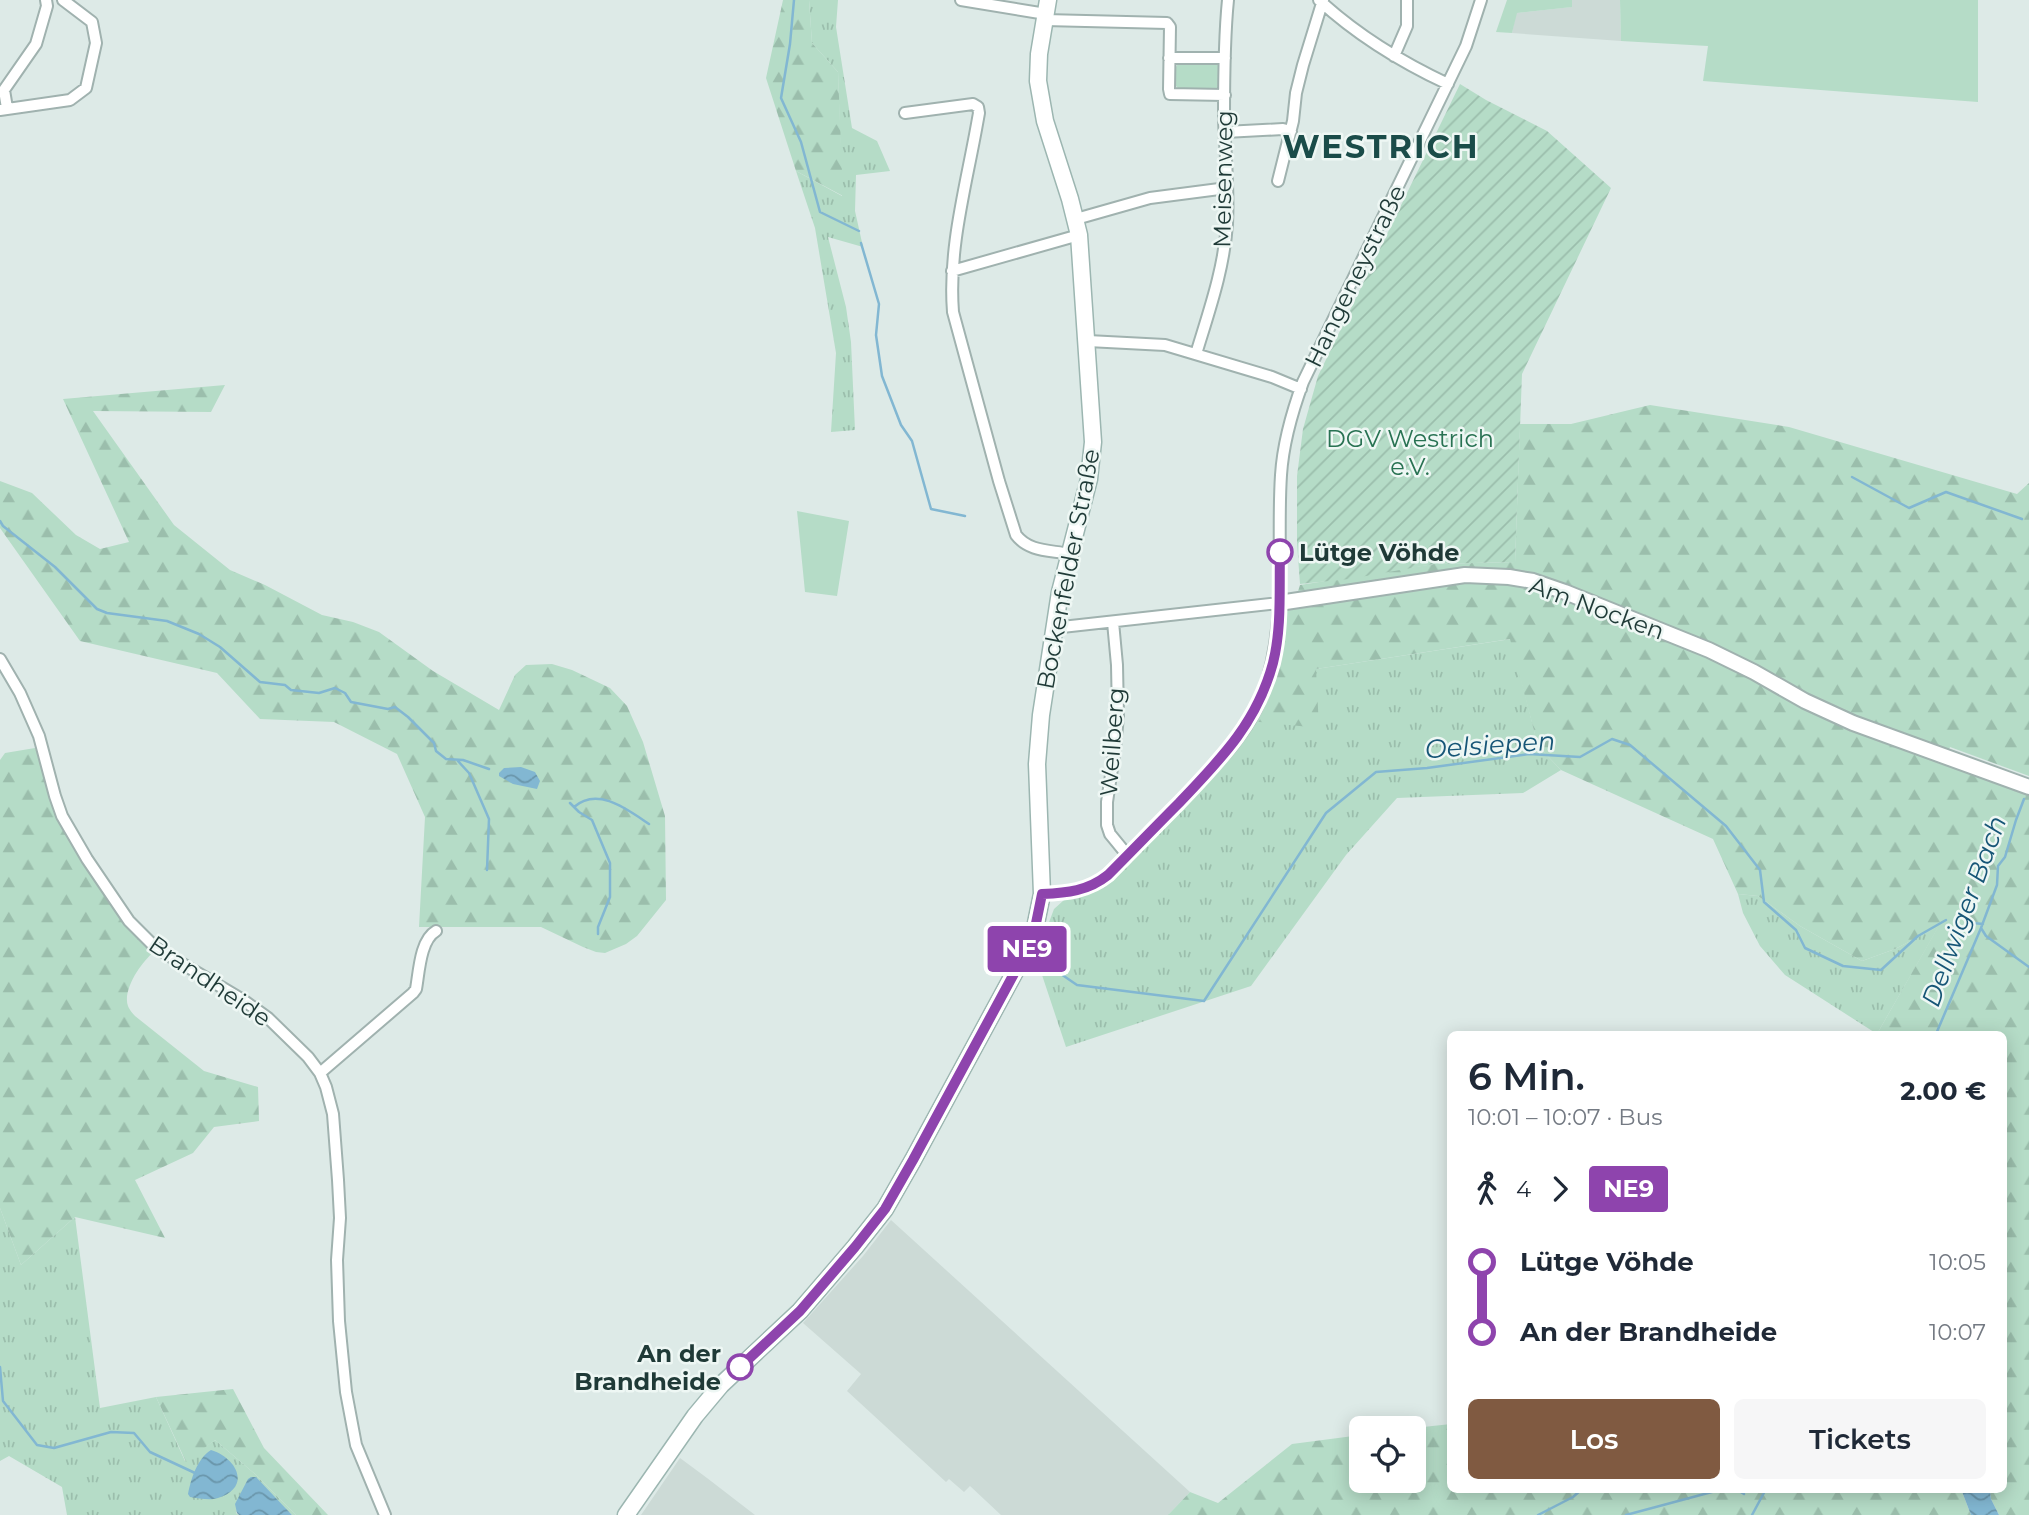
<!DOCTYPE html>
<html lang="de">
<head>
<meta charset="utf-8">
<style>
  body { margin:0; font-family:Montserrat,sans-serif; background:#f6f6f7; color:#1f2937; height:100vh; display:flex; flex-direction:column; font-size:26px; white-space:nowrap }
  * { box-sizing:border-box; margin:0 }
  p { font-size:23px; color:#747a83 }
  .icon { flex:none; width:38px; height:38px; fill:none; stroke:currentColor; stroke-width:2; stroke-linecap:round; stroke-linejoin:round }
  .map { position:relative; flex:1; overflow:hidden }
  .drawer { position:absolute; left:1447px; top:1031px; width:560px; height:462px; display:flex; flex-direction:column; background:#fff; border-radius:10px; box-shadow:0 4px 18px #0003 }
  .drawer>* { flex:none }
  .badge { padding:0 14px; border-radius:5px; font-size:24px; line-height:46px }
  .fabs { position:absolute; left:1349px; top:1416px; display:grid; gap:14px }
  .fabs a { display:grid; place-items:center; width:77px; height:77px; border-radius:10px; background:#fff; box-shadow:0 4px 18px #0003; font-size:35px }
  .map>.badge { position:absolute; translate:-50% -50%; box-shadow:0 0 0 4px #fff }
  .legs { display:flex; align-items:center; gap:10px; height:77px; padding:0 21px; font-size:23px }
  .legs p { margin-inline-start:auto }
  .headline { display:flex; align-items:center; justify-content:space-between; height:119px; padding:0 21px }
  h1 { font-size:38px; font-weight:600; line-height:52px }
  .action { display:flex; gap:14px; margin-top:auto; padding:14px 21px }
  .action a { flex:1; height:80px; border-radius:10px; background:#805a41; color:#fff; font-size:28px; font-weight:600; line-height:80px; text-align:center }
  .action a+a { background:#f6f6f7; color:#1f2937 }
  ul { padding:0 21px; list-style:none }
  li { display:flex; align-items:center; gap:24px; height:70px; font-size:26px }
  li i { display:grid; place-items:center; width:10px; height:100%; margin:0 9px; background:currentColor }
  li i::after { content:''; width:18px; height:18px; margin:-9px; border:5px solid; border-radius:50%; background:#fff }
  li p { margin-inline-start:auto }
  li:first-child i { background:linear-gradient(#0000 50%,currentColor 0) }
  li:last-child i { background:linear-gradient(currentColor 50%,#0000 0) }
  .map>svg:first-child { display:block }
  .built { fill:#ccdad6 }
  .grass { fill:url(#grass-tufts) }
  .forest { fill:url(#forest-firs) }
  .park { fill:#b5dcc7 }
  .garden { fill:url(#garden-furrows) }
  .water { fill:url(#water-waves) }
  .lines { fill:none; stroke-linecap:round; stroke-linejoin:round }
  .stream { stroke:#82b7d2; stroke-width:2.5 }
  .minor-casing { stroke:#a0b2af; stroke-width:14 }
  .tertiary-casing { stroke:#a0b2af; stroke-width:18 }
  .secondary-casing { stroke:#9cb6b1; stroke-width:19 }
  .minor { stroke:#fff; stroke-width:10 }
  .tertiary { stroke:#fff; stroke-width:14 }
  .secondary { stroke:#fff; stroke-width:16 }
  .line-1-casing { stroke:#fff; stroke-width:16 }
  .line-1 { stroke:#8e44ad; stroke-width:10 }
  .stop-1-dot { fill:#fff; stroke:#8e44ad; stroke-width:3.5 }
  .labels { text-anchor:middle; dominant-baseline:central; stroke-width:5; stroke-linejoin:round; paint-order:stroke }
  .street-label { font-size:24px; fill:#1f3a37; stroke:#eef7f4 }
  .park-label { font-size:24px; fill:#287252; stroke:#eef7f4 }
  .stop-label { font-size:24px; font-weight:bold; fill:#1f3a37; stroke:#eef7f4; text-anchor:start }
  .water-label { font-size:26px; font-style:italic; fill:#175677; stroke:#eef7f4 }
  .district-label { font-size:32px; font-weight:bold; letter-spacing:2px; fill:#1a4c49; stroke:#eef7f4 }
</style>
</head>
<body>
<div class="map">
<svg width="2029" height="1515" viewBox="0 0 2029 1515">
  <defs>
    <pattern id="grass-tufts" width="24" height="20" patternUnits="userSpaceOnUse" patternTransform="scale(1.75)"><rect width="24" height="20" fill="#b5dcc7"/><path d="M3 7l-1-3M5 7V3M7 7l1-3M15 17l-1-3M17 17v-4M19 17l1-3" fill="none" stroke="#9bbeac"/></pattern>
    <pattern id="forest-firs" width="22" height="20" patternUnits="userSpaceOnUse" patternTransform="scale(1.75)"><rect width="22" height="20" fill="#b5dcc7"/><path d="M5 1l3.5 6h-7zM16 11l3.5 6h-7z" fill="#9bbeac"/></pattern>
    <pattern id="garden-furrows" width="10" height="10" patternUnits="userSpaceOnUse" patternTransform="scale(1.75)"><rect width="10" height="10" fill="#b5dcc7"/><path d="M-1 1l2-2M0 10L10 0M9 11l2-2" fill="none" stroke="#9bbeac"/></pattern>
    <pattern id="water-waves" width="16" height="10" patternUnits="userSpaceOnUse" patternTransform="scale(1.75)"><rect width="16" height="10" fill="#82b7d2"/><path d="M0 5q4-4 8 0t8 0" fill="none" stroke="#6a96ab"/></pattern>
  </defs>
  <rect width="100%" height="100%" fill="#ddeae7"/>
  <path class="built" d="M 1572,0 L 1620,0 L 1621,41 L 1512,33 L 1516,13 L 1571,7 Z
    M 891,1220 L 1190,1492 L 1168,1515 L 1001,1515 L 970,1486 L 964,1492 L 949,1479 L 946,1482 L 847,1391 L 861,1374 L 803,1323 L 863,1256 Z
    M 680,1458 L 707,1478 L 755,1515 L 641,1515 Z"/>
  <path class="grass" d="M 809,0 L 838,0 L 836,27 L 852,128 L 877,141 L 890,171 L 856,175 L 855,211 L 863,247 L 828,237 L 846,307 L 851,342 L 855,430 L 831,432 L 836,353 L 815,228 L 796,171 L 842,196 L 838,72 L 812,43 Z
    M 1511,639 L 1538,746 L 1561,770 L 1523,793 L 1397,798 L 1346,855 L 1251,986 L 1066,1047 L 1036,957 L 1054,909 L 1073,892 L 1108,875 L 1250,721 L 1316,669 Z
    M 1738,894 L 1758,896 L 1800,926 L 1862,961 L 1895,949 L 1939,926 L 1877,1034 L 1785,975 L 1760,946 L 1743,913 Z
    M 0,1208 L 21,1265 L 75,1217 L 100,1408 L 156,1397 L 185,1461 L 215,1440 L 255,1474 L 296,1515 L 292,1515 L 255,1477 L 236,1513 L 239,1515 L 67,1515 L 62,1487 L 9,1456 L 0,1461 Z"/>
  <path class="forest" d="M 783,0 L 809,0 L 812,43 L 838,72 L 843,196 L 796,171 L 766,78 Z
    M 225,385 L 211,412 L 93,411 L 174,525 L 230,570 L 265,585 L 322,615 L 353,622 L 379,632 L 433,671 L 499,710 L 515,675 L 526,665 L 552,664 L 572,670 L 610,688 L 627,706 L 643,742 L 665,816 L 666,900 L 637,936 L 626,944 L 605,953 L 596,952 L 583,947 L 541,927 L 419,927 L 425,817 L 397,754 L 334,722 L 260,719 L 217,673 L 80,641 L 0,528 L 0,481 L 32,493 L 76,535 L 100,549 L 129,542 L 63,399 Z
    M 1650,405 L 1789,427 L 2017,494 L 2029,483 L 2029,776 L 1950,747 L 1944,761 L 2029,793 L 2029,1515 L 1999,1515 L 1991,1499 L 1990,1489 L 2004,1489 L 2004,1034 L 1877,1034 L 1938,927 L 1895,949 L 1862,961 L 1800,926 L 1758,896 L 1738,894 L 1713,839 L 1561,770 L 1538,746 L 1510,639 L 1316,669 L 1319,728 L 1250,721 L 1261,699 L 1279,603 L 1295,601 L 1300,585 L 1434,564 L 1515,562 L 1520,424 L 1571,424 Z
    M 35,748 L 47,777 L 51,796 L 154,952 C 142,961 122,990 128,1006 C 129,1009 133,1014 135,1016 L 204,1071 L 258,1087 L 259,1121 L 214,1127 L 193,1153 L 135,1180 L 165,1238 L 75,1217 L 21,1265 L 0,1208 L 0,760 L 5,753 Z
    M 233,1389 L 264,1448 L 328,1515 L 296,1515 L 255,1474 L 215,1440 L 186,1462 L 156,1397 Z
    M 1451,1424 L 1451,1489 L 1961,1489 L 1971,1515 L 1168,1515 L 1190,1492 L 1218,1503 L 1292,1444 L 1361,1435 L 1362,1480 L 1414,1480 L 1414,1428 Z"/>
  <path class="park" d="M 1507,0 L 1572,0 L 1572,7 L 1517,13 L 1512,33 L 1496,32 Z
    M 1620,0 L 1978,0 L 1978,102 L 1703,81 L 1708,46 L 1621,41 Z
    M 1178,64 L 1218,65 L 1218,89 L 1178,88 L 1176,86 L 1176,67 Z
    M 797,511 L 849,521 L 837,596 L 805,592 Z"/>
  <path class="garden" d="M 1460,84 L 1486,100 L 1547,131 L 1611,188 L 1522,374 L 1515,562 L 1434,564 L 1349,579 L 1300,584 L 1297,543 L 1297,476 L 1303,429 L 1318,376 Z"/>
  <path class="water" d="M 521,767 L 535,772 L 540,781 L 537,789 L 513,784 L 499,776 L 499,773 L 504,768 Z
    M 211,1450 C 237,1458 252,1487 218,1498 C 209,1501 199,1498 190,1497 L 188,1494 C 191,1479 197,1459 211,1450 Z
    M 251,1477 L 256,1477 L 292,1515 L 239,1515 L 237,1513 L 235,1504 L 248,1479 Z
    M 1961,1489 L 1990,1489 L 1991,1499 L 1999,1515 L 1971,1515 Z"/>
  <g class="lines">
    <path class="stream" d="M 794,0 L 790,44 L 781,98 L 801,142 L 820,212 L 859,231
      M 861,243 L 879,304 L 876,335 L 882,376 L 901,425 L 912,441 L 931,509 L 965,516
      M 1852,477 L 1909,508 L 1946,492 L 2022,519
      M 0,521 L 3,526 L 55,567 L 97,609 L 107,613 L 167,621 L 199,634 L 220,647 L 260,682 L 285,685 L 291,690 L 319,693 L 335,688 L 345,693 L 351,702 L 388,709 L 395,707 L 408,717 L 434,743 L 436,751 L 446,759 L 463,760 L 489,769
      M 457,760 L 469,773 L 489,819 L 487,870
      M 570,803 L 579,812 L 592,820 L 610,863 L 610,897 L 598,927 L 598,934
      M 574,807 C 598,786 628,810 649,824
      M 1973,923 L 1983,924
      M 1981,928 L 1986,936 L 2029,967
      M 1036,957 L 1077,985 L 1204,1001 L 1326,813 L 1376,772 L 1427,768 L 1529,754 L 1580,757 L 1612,739 L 1630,745 L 1726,826 L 1760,870 L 1764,902 L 1796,930 L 1805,948 L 1843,966 L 1881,970 L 1918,936 L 1946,920
      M 1936,1034 L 1981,928 L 1997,885 L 1998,866 L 2005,857 L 2016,820 L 2024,799
      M 0,1367 L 3,1401 L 37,1445 L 54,1448 L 111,1432 L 134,1433 L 150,1452 L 195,1473
      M 1736,1489 L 1744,1494
      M 1538,1515 L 1573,1497 L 1582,1489
      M 1626,1515 L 1723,1489
      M 1752,1515 L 1766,1489"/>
    <g class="minor-casing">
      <path id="minor" d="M 961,0 L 1046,14
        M 1319,0 C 1357,35 1401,62 1448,84
        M 1045,20 L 1167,23 L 1170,27 L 1169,89 L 1170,94 L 1225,95
        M 1394,56 L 1407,26 L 1407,0
        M 1169,58 L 1225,58
        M 7,108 L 4,90 L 36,44 L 47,6 L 46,0
        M 0,110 L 70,100 L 86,88 L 96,43 L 92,22 L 63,0
        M 905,113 L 973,104 L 978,107 L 979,113 L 977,124 C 966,186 948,249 953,312 L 999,481 L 1016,535 C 1029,552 1050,550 1069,554
        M 1225,132 L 1283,129 L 1291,131
        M 1278,181 L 1293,121 L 1296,93 L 1303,65 L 1323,0
        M 1076,219 L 1150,198 L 1227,188
        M 952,271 L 1079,235
        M 1088,341 L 1165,345 L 1272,377 L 1301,389
        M 1196,354 C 1209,311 1224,269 1227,224 C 1229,189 1225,153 1224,117 C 1224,79 1224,39 1228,0
        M 1113,622 L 1117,665 L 1118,716 L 1115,748 L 1107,802 L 1107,825 L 1110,834 L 1128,856
        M 1054,626 L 1062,627 L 1279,603
        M 0,659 L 20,693 L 39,736 L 55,796 L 62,816 L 87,859 L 129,921 L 156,948 L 243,1000 L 268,1018 L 308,1057 L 320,1073 L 326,1087 L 333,1114 L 338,1180 L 340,1218 L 337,1260 L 339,1321 L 346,1392 L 356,1445 L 385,1515
        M 1042,894 C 1067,893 1087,891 1108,875 C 1133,850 1158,824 1183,799 C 1212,768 1245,738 1261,698 C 1289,627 1276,550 1281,475 C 1283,443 1292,412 1303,382 L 1466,46 L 1481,0
        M 320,1073 L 413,993 L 416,989 C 419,973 420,940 436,931"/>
    </g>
    <g class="tertiary-casing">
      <path id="tertiary" d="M 1279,603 L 1465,575 L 1509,577 L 1533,581 L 1565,592 L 1709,650 L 1754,672 L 1805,701 L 1853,723 L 2029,787"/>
    </g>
    <g class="secondary-casing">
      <path id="secondary" d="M 626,1515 L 695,1416 L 721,1385 L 800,1311 L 855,1247 L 885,1209 L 913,1160 L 1017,968 L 1034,933 L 1042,894 L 1037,764 L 1041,715 L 1060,592 L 1089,479 L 1093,442 L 1079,235 L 1070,199 L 1045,121 L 1038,81 L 1039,54 L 1048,0"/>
    </g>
    <use href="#minor" class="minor"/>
    <use href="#tertiary" class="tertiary"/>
    <use href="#secondary" class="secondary"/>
  </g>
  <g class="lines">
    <g class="line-1-casing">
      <path id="line-1" d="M 740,1367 L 800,1311 L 855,1247 L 885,1209 L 913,1160 L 1029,946 L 1034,933 L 1042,894 C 1067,893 1088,891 1108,875 C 1132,851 1155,827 1179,803 C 1220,760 1257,723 1273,663 C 1282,627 1279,589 1280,552"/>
    </g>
    <use href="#line-1" class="line-1"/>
  </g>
  <g class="stop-1-dot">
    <circle cx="1280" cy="552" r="12"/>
    <circle cx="740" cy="1367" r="12"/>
  </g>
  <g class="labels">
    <g class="street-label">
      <text transform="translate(1223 179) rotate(-89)">Meisenweg</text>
      <text transform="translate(1355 276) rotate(-64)">Hangeneystraße</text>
      <text transform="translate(1068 569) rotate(-79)">Bockenfelder Straße</text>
      <text transform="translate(1597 608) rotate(20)">Am Nocken</text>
      <text transform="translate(1112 742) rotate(-86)">Weilberg</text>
      <text transform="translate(210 981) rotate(34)">Brandheide</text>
    </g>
    <g class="park-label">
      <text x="1410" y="438">DGV Westrich<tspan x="1410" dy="28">e.V.</tspan></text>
    </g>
    <g class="stop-label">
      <text x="1299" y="552">Lütge Vöhde</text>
      <text x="721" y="1353" text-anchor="end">An der<tspan x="721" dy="28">Brandheide</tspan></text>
    </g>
    <g class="water-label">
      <text transform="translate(1490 745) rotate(-4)">Oelsiepen</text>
      <text transform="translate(1964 911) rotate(-70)">Dellwiger Bach</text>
    </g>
    <g class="district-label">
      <text x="1381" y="146">WESTRICH</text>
    </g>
  </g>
</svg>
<div class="fabs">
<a><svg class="icon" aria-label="locate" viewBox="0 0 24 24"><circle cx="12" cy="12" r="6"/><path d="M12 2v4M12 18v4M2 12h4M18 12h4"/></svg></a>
</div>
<b class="badge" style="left:1027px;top:949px;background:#8e44ad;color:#fff">NE9</b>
<section class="drawer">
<div class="headline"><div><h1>6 Min.</h1><p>10:01 – 10:07 · Bus</p></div><b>2.00 €</b></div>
<div class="legs"><svg class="icon" aria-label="walk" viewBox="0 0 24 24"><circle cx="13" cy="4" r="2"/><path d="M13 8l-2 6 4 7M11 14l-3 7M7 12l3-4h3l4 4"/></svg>4<svg class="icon" aria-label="forward" viewBox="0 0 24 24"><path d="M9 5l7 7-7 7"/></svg><b class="badge" style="background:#8e44ad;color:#fff">NE9</b></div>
<ul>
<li><i style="color:#8e44ad"></i><b>Lütge Vöhde</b><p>10:05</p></li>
<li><i style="color:#8e44ad"></i><b>An der Brandheide</b><p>10:07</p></li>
</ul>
<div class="action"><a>Los</a><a>Tickets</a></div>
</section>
</div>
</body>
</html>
